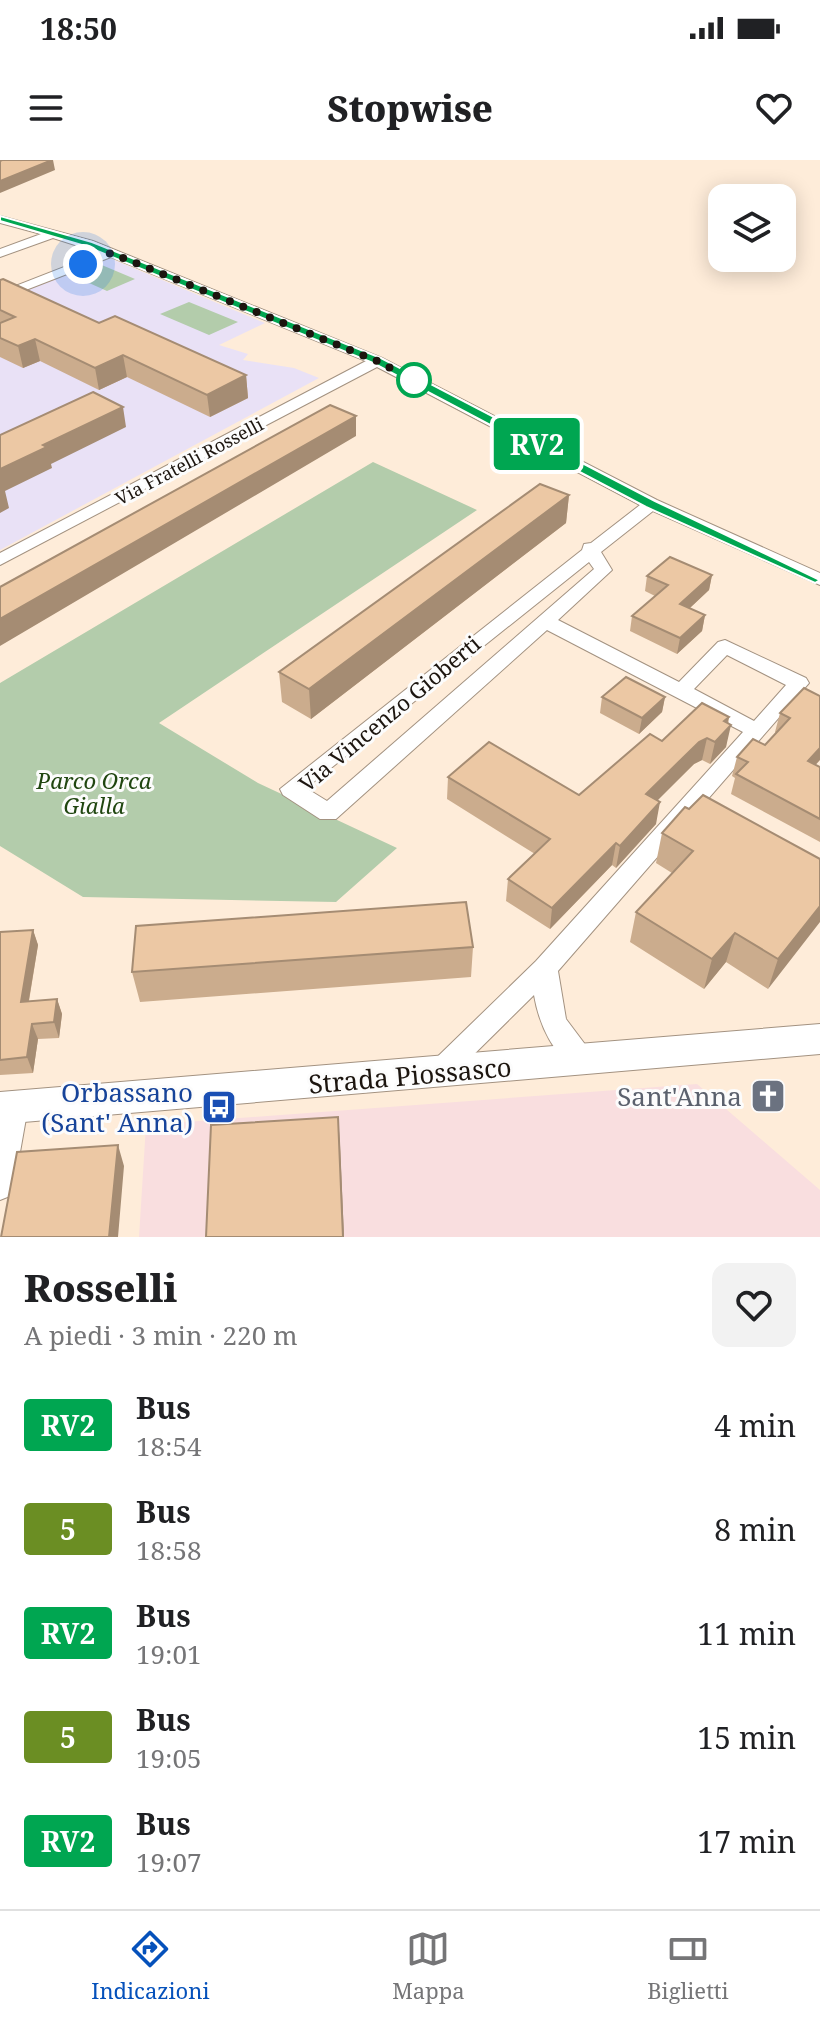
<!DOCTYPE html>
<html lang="it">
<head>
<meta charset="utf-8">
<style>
  body { margin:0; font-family:"Noto Serif",serif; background:#f2f2f2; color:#202124; height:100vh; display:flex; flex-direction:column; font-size:30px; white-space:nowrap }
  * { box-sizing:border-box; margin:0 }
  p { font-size:26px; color:#757577 }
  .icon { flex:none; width:44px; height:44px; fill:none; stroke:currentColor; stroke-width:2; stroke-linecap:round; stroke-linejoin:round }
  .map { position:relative; height:1077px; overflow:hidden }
  .drawer { display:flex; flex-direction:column; background:#fff; flex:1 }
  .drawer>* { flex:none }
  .badge { padding:0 16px; border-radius:6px; font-size:28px; line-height:52px }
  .tools { position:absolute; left:708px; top:24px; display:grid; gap:16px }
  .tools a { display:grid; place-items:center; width:88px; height:88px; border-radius:16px; background:#fff; box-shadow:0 4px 20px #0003; font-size:40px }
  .you { position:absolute; width:40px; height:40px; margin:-20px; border:6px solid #fff; border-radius:50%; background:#1a73e8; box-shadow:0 0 0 12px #1a73e833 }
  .map>.badge { position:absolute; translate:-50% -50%; box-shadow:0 0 0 4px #fff }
  .round { display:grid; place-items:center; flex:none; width:84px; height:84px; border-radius:16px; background:#f2f2f2 }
  .head { display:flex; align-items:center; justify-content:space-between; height:136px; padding:0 24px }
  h1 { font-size:38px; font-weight:800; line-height:60px }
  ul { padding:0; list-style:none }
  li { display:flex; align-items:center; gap:24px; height:104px; padding:0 24px }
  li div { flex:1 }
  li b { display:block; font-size:30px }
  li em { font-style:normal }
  li .badge { min-width:88px; font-weight:700; text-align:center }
  .status { display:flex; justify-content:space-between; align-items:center; height:56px; padding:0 40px; background:#fff; direction:ltr }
  .status svg { height:22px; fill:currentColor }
  header { display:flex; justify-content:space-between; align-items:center; height:104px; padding:0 24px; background:#fff; font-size:36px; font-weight:800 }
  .tab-bar { display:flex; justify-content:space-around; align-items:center; height:112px; border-top:2px solid #e0e0e0; background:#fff; font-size:22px; color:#757577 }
  .tab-bar a { display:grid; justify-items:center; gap:4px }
  .tab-bar .selected { color:#0551bb }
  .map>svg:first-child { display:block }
  .industrial { fill:#f9dedf }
  .education { fill:#e9e1f6 }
  .green { fill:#b3ccab }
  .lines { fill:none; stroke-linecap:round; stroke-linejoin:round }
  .minor-casing { stroke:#a39281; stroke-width:2 }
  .tertiary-casing { stroke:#a39281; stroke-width:2 }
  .minor { fill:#fff; fill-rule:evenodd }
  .tertiary { fill:#fff; fill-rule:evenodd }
  .wall { fill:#cbac8d }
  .shaded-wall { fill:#a58c73 }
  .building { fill:#ecc8a4; stroke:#a58c73; stroke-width:2 }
  .line { fill:#00a651; stroke:#fff; stroke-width:2 }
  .walk { stroke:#1c150f; stroke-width:8; stroke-dasharray:0 14.4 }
  .stop-dot { fill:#fff; stroke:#00a651; stroke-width:4 }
  .labels { text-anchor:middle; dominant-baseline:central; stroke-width:6; stroke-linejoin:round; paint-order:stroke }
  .far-street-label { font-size:18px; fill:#1c150f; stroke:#fcfcfc }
  .street-label { font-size:22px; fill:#1c150f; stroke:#fcfcfc }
  .park-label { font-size:22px; font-style:italic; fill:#204610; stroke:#fcfcfc }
  .near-street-label { font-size:26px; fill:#1c150f; stroke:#fcfcfc }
  .near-transit-label { font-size:26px; fill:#164399; stroke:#fcfcfc; text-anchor:end }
  .near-worship-label { font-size:26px; fill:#5b616d; stroke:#fcfcfc; text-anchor:end }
</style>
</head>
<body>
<div class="status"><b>18:50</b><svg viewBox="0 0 49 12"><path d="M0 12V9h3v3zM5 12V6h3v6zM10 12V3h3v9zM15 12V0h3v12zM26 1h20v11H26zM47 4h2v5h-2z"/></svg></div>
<header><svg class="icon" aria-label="menu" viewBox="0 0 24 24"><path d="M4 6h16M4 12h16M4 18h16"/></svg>Stopwise<svg class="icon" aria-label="heart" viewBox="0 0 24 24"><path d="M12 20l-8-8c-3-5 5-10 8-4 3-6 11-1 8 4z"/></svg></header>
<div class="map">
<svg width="820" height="1077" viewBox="0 0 820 1077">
  <rect width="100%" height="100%" fill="#feecd9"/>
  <path class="industrial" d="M 697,924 L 820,1030 L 820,1077 L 139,1077 L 146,965 Z"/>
  <path class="education" d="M 107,97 L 265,163 L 219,185 L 248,194 L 243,200 L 294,208 L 319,218 L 0,390 L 0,139 Z"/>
  <path class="green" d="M 97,103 L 135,119 L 107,131 L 69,114 Z
    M 189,142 L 238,162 L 209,175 L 160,154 Z
    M 373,302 L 477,350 L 159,563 L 258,623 L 397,688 L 336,742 L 83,737 L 0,686 L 0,523 Z"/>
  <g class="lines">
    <g class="minor-casing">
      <path id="minor" d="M 0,56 L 93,81 L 382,198 L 657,340 L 820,413 L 820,425 L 653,351 L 601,392 L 612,410 L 558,460 L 679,522 L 718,482 L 725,480 L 806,518 L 809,523 L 558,811 L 566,859 L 596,899 L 592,907 L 583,911 C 554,900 539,864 534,835 L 447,921 L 438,925 L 429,921 L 425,913 L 429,905 L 536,801 L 743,572 L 547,470 L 336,659 L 320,659 L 283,635 L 280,629 L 582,390 L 584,384 L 591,383 L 640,345 L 377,207 L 0,405 L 0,393 L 366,201 L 111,97 L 0,140 L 0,132 L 100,93 L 53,78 L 0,97 L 0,89 L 41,74 L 0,63 ZM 589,402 L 594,409 L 327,641 L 306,628 ZM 727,495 L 786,525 L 754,561 L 694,529 Z
        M 14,934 L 24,938 L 28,947 L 14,1026 L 10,1036 L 0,1040 L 0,949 L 4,938 Z"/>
    </g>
    <g class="tertiary-casing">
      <path id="tertiary" d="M 820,864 L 820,894 L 0,964 L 0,932 Z"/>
    </g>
    <use href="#minor" class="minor"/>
    <use href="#tertiary" class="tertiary"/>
  </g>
  <path class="wall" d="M 0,120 L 99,163 L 246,215 L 248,238 L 210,257 L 127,217 L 99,230 L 40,201 L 23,208 L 0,197 Z
    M 569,335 L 566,363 L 311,559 L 282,542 L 279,512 Z
    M 712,415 L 709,430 L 690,448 L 705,455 L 702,471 L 677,494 L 630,471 L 632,456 L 655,436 L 645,431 L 647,416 Z
    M 804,528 L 816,605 L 820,607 L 820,682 L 731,634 L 735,618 L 732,616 L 737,597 L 765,585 L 776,573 L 775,572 L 780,553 Z
    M 602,537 L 665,537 L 662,552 L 639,574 L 600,553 Z
    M 729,557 L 726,587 L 710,604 L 702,600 L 694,604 L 657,640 L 656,664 L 616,708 L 612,705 L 550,769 L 506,741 L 508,719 L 535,694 L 447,639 L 448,617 L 579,635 L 662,581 Z
    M 662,673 L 820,699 L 768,829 L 726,802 L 704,829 L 630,782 L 636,752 L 672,713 L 656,703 Z
    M 33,770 L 38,785 L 29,841 L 57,839 L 62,854 L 59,878 L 38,879 L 33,913 L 0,915 L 0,772 Z
    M 473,787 L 471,817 L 140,842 L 132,812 Z"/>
  <path class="shaded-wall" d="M 52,0 L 53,0 L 55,10 L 0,33 L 0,21 Z
    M 35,179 L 40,201 L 23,208 L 18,186 Z
    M 123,195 L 127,217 L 99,230 L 95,208 Z
    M 246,215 L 248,238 L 210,257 L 207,235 Z
    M 123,247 L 126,267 L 51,304 L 52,308 L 5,331 L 9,348 L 0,353 L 0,309 L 43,285 Z
    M 356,256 L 356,276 L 0,486 L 0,459 Z
    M 569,335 L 566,363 L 311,559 L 309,529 Z
    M 712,415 L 709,430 L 678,459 L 680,444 Z
    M 705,455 L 702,471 L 677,494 L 680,478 Z
    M 665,537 L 662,552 L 639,574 L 642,558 Z
    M 729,557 L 725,571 L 731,565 L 726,587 L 710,604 L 715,582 L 724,561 Z
    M 707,578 L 702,600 L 694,604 L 642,656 L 646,634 L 699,582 Z
    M 820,588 L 820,600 L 802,620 L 808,601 Z
    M 660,642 L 656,664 L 616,708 L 620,686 Z
    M 616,683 L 612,705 L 550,769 L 552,748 Z
    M 820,746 L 820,762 L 768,829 L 778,799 Z
    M 33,770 L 38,785 L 26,857 L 21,842 Z
    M 735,773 L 726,802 L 704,829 L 712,799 Z
    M 57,839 L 62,854 L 59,878 L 54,862 Z
    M 32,864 L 38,879 L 33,913 L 27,897 Z
    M 338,957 L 340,985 L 344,1077 L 343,1077 Z
    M 118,985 L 124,1006 L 118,1077 L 109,1077 Z"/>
  <path class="building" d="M 2,0 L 52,0 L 0,21 L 0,1 Z
    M 3,119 L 99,163 L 115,156 L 246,215 L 207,235 L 123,195 L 95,208 L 35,179 L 18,186 L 0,178 L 0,163 L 15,157 L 0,150 L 0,120 Z
    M 93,232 L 123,247 L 43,285 L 47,287 L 0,309 L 0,275 Z
    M 330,245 L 356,256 L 0,459 L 0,427 Z
    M 540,324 L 569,335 L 309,529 L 279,512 Z
    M 670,397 L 712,415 L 680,444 L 705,455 L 680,478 L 632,456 L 668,425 L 647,416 Z
    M 626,517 L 665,537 L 642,558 L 602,537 Z
    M 804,528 L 820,536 L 820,588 L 808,601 L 820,607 L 820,659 L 736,614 L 748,602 L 737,597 L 753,579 L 765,585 L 790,558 L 780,553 Z
    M 702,543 L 729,557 L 724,561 L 731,565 L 715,582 L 707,578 L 699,582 L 646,634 L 660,642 L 620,686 L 616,683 L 552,748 L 508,719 L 550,679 L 448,617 L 489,582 L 579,635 L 650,574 L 662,581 Z
    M 703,635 L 820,699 L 820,746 L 778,799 L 735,773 L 712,799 L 636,752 L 693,691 L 662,673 L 685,647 L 689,649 Z
    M 466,742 L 473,787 L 132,812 L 136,766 Z
    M 33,770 L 21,842 L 57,839 L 54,862 L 32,864 L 27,897 L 0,900 L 0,772 Z
    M 338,957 L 343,1077 L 206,1077 L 211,965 Z
    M 118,985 L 109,1077 L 1,1077 L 17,992 Z"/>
  <path class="line" d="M 0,56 L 92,82 L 381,198 L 655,341 L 820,420 L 815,423 L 646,347 L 373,203 L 85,86 L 0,61 Z"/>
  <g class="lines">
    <path class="walk" d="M 83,104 L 111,93 L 377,201 L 414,220"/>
  </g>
  <defs>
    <g id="church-square" transform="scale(1.8)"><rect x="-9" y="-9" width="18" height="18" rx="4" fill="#6b7280" stroke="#fcfcfc"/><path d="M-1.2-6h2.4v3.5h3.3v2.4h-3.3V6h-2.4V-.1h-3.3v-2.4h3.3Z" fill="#fff"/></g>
    <g id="bus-square" transform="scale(1.8)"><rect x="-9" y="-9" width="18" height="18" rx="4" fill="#1a4fb4" stroke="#fcfcfc"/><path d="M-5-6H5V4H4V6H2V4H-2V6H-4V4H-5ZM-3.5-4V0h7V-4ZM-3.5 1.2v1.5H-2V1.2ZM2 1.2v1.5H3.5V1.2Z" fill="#fff"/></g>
  </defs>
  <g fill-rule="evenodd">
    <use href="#church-square" x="768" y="936"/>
    <use href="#bus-square" x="219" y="947"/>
  </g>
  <circle class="stop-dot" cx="414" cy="220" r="16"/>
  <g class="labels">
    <g class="far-street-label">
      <text transform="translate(189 301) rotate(-28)">Via Fratelli Rosselli</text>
    </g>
    <g class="street-label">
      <text transform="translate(389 553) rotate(-40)">Via Vincenzo Gioberti</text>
    </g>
    <g class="park-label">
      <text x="94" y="620">Parco Orca<tspan x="94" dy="25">Gialla</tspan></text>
    </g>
    <g class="near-street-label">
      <text transform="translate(410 915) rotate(-5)">Strada Piossasco</text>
    </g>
    <g class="near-transit-label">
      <text x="193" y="932">Orbassano<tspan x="193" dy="30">(Sant' Anna)</tspan></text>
    </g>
    <g class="near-worship-label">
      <text x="742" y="936">Sant'Anna</text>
    </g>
  </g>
</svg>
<div class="tools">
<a><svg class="icon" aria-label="layers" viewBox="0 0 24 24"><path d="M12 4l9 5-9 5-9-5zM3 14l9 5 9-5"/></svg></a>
</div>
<div class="you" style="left:83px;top:104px"></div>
<b class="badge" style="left:537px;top:284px;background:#00a651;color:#fff">RV2</b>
</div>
<section class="drawer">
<div class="head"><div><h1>Rosselli</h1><p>A piedi · 3 min · 220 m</p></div><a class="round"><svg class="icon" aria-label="heart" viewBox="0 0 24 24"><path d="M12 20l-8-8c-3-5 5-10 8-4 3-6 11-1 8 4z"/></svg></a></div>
<ul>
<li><span class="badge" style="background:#00a651;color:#fff">RV2</span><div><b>Bus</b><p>18:54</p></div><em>4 min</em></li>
<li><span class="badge" style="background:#6b8e23;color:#fff">5</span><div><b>Bus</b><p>18:58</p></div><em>8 min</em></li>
<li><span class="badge" style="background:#00a651;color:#fff">RV2</span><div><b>Bus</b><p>19:01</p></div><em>11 min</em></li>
<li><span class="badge" style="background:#6b8e23;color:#fff">5</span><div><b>Bus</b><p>19:05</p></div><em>15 min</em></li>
<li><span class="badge" style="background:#00a651;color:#fff">RV2</span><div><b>Bus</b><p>19:07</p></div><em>17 min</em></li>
</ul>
</section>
<nav class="tab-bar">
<a class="selected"><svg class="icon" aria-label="directions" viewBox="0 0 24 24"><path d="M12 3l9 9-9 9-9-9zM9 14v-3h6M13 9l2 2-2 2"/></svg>Indicazioni</a>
<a><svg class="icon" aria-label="map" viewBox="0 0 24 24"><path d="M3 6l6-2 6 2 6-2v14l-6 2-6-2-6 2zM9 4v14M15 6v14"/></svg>Mappa</a>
<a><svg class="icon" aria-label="tickets" viewBox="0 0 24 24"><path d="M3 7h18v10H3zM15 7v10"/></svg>Biglietti</a>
</nav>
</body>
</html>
